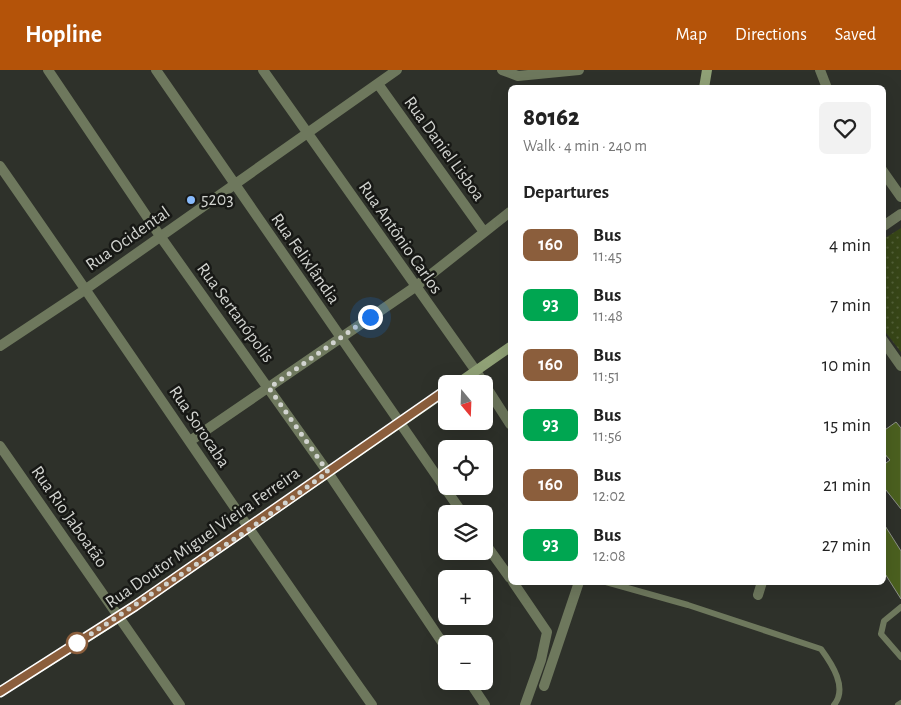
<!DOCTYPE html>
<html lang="en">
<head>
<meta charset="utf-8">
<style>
  body { margin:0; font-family:"Alegreya Sans",sans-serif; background:#f2f2f2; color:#222; height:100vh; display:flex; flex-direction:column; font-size:19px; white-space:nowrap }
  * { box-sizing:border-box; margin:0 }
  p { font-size:16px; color:#767676 }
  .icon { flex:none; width:28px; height:28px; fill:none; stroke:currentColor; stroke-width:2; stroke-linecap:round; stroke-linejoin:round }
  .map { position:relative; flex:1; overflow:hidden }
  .details { position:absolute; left:508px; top:15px; width:378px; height:500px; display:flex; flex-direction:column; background:#fff; border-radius:8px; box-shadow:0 5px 20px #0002 }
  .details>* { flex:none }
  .badge { padding:0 10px; border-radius:8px; font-size:18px; line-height:32px }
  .needle { width:32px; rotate:161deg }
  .buttons { position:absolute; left:438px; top:305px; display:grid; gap:10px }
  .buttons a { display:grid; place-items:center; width:55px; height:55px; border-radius:8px; background:#fff; box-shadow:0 5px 20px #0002; font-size:25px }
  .you { position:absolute; width:25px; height:25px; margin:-12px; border:4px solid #fff; border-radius:50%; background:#1a73e8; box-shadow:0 0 0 8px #1a73e833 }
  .map>.badge { position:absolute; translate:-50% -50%; box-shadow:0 0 0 2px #fff }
  h2 { padding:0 15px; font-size:19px; line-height:45px }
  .round { display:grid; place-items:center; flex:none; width:52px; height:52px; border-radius:8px; background:#f2f2f2 }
  .summary { display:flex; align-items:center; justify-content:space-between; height:85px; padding:0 15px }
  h1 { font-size:24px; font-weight:800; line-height:38px }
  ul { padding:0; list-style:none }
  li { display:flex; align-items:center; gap:15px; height:60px; padding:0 15px }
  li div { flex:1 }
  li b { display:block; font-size:19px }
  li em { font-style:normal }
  li .badge { min-width:55px; font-weight:700; text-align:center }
  header { display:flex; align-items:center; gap:30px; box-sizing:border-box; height:70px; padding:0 25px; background:#b45309; color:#fff }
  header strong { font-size:24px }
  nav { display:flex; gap:28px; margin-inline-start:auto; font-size:18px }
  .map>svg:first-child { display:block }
  .park { fill:url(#park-dots) }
  .building { fill:#4b601f; stroke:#8c9087 }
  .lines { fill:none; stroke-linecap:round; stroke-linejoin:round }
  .service { stroke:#6e785d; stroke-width:6 }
  .minor { stroke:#6e785d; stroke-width:10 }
  .secondary { stroke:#90a176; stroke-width:10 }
  .line-casing { stroke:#fff; stroke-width:11 }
  .line { stroke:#8b5e3c; stroke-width:8 }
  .walk { stroke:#d2d4d0; stroke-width:5; stroke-dasharray:0 9 }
  .poi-dot { fill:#88bbfc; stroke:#171815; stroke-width:2 }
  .stop-dot { fill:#fff; stroke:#8b5e3c; stroke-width:2.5 }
  .labels { text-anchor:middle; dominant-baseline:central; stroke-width:5; stroke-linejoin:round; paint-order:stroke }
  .street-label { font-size:18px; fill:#d2d4d0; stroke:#171815 }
  .poi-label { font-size:18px; fill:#d2d4d0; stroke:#171815; text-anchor:start }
</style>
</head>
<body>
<header>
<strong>Hopline</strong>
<nav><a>Map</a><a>Directions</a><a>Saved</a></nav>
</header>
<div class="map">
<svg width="901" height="635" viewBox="0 0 901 635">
  <defs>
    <pattern id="park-dots" width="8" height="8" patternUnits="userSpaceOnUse" patternTransform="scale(1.25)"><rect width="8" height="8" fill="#374617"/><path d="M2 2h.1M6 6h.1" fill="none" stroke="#536038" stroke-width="1.8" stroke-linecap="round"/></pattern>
  </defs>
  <rect width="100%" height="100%" fill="#2e312a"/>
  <path class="park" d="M 901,158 L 901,282 L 883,259 L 882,170 Z"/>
  <path class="building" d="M 896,352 L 901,358 L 901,439 L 882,415 L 882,396 L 890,390 L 882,381 L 882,362 Z
    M 882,451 L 901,481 L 901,529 L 882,499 Z"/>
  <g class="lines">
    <path class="service" d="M 606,512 L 688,535 L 821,579 C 832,594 848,618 834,635
      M 901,537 L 884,551 L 881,564 L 901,587
      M 898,635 L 901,633"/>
    <path class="minor" d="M 48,0 L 160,166 L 327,401 L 446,578
      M 156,0 L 463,444
      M 263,0 L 476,301 L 510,354
      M 502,0 L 518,6 L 579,0
      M 820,0 L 827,18
      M 378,14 L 484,162
      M 0,96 C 125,275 246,457 372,635
      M 882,100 L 901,127
      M 882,157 L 901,144
      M 882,269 L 901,296
      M 0,276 L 86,219 L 397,0
      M 190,371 L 415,217 L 510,142
      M 0,376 L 180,635
      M 484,472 L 510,508
      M 513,512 L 547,562 L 541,590 L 525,635
      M 758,525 L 762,512
      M 469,611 L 485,635
      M 544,616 L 579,512"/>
    <path class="secondary" d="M 704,18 L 707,0
      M 457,314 L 510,277
      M 0,622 L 119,547 L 446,321"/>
  </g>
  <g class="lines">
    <g class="line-casing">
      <path id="line" d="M 0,622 L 135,536 L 446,320"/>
    </g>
    <use href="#line" class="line"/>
    <path class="walk" d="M 77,573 L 73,576 L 248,460 L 328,402 L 269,318 L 370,247"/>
  </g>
  <circle class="poi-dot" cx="191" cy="130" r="5"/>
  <circle class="stop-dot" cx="77" cy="573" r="10"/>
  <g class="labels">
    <g class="street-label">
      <text transform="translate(444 79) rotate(54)">Rua Daniel Lisboa</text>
      <text transform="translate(400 168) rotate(55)">Rua Antônio Carlos</text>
      <text transform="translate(128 169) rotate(-35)">Rua Ocidental</text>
      <text transform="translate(305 189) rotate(55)">Rua Felixlândia</text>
      <text transform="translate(235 243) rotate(54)">Rua Sertanópolis</text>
      <text transform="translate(199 357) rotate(56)">Rua Sorocaba</text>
      <text transform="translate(69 447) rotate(55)">Rua Rio Jaboatão</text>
      <text transform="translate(203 468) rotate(-35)">Rua Doutor Miguel Vieira Ferreira</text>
    </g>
    <g class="poi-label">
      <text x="201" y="130">5203</text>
    </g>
  </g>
</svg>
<div class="buttons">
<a><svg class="needle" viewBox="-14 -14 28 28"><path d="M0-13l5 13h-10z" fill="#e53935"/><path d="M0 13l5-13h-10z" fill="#767676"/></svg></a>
<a><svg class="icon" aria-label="locate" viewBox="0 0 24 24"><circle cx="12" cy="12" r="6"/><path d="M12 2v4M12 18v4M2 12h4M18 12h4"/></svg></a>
<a><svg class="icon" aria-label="layers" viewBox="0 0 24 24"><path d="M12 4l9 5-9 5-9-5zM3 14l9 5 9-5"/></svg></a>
<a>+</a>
<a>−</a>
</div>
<div class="you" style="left:370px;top:247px"></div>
<section class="details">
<div class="summary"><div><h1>80162</h1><p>Walk · 4 min · 240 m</p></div><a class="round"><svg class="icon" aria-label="heart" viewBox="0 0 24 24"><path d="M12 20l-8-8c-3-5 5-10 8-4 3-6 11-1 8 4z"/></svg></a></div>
<h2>Departures</h2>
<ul>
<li><span class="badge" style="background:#8b5e3c;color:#fff">160</span><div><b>Bus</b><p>11:45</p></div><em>4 min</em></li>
<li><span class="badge" style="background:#00a651;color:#fff">93</span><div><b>Bus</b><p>11:48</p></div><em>7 min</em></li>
<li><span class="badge" style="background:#8b5e3c;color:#fff">160</span><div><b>Bus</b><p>11:51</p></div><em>10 min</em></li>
<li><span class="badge" style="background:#00a651;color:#fff">93</span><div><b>Bus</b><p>11:56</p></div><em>15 min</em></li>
<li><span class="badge" style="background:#8b5e3c;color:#fff">160</span><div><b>Bus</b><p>12:02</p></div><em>21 min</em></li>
<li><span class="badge" style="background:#00a651;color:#fff">93</span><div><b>Bus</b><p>12:08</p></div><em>27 min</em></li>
</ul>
</section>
</div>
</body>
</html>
